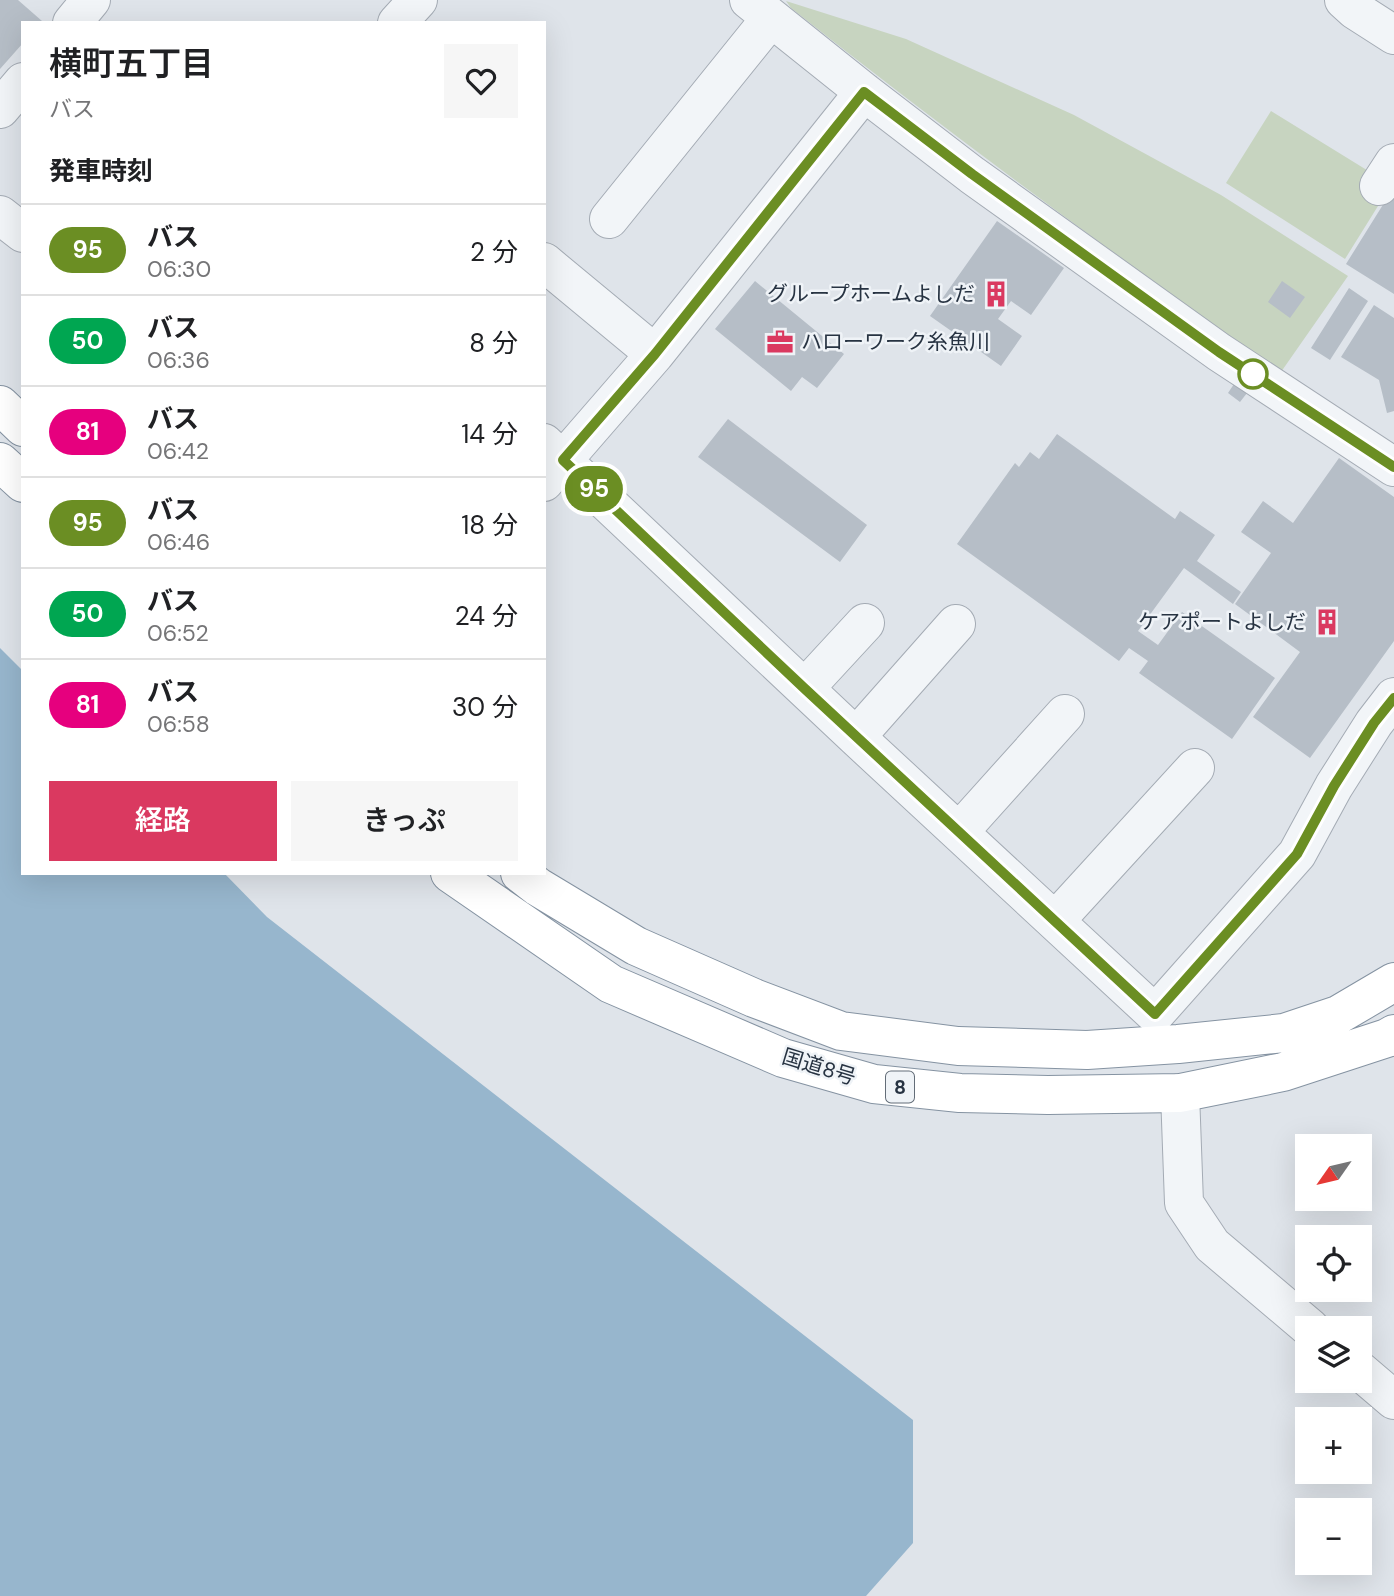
<!DOCTYPE html>
<html lang="ja">
<head>
<meta charset="utf-8">
<style>
  body { margin:0; font-family:"DM Sans","Noto Sans JP",sans-serif; background:#f6f6f6; color:#202124; height:100vh; display:flex; flex-direction:column; font-size:26px; white-space:nowrap }
  * { box-sizing:border-box; margin:0 }
  p { font-size:23px; color:#757577 }
  .icon { flex:none; width:38px; height:38px; fill:none; stroke:currentColor; stroke-width:2; stroke-linecap:round; stroke-linejoin:round }
  .map { position:relative; flex:1; overflow:hidden }
  .details { position:absolute; left:21px; top:21px; width:525px; height:854px; display:flex; flex-direction:column; background:#fff; border-radius:0px; box-shadow:0 7px 28px #0002 }
  .details>* { flex:none }
  .badge { padding:0 14px; border-radius:23px; font-size:24px; line-height:46px }
  .needle { width:46px; rotate:236deg }
  .controls { position:absolute; left:1295px; top:1134px; display:grid; gap:14px }
  .controls a { display:grid; place-items:center; width:77px; height:77px; border-radius:0px; background:#fff; box-shadow:0 7px 28px #0002; font-size:35px }
  .map>.badge { position:absolute; translate:-50% -50%; box-shadow:0 0 0 4px #fff }
  h2 { padding:0 28px; font-size:26px; line-height:63px }
  .round { display:grid; place-items:center; flex:none; width:74px; height:74px; border-radius:0px; background:#f6f6f6 }
  .summary { display:flex; align-items:center; justify-content:space-between; height:119px; padding:0 28px }
  h1 { font-size:33px; font-weight:600; line-height:52px }
  .cta { display:flex; gap:14px; margin-top:auto; padding:14px 28px }
  .cta a { flex:1; height:80px; border-radius:0px; background:#da3960; color:#fff; font-size:28px; font-weight:600; line-height:80px; text-align:center }
  .cta a+a { background:#f6f6f6; color:#202124 }
  ul { padding:0; list-style:none }
  li { display:flex; align-items:center; gap:21px; height:91px; padding:0 28px; border-top:2px solid #e0e0e0 }
  li div { flex:1 }
  li b { display:block; font-size:26px }
  li em { font-style:normal }
  li .badge { min-width:77px; font-weight:700; text-align:center }
  .map>svg:first-child { display:block }
  .green { fill:#c7d4c0 }
  .water { fill:#97b6cd }
  .building { fill:#b6bec7 }
  .lines { fill:none; stroke-linecap:round; stroke-linejoin:round }
  .minor-casing { stroke:#a4abb4; stroke-width:40 }
  .highway-casing { stroke:#8593a2; stroke-width:40 }
  .minor { stroke:#f2f5f8; stroke-width:38 }
  .highway { stroke:#fff; stroke-width:38 }
  .line-casing { stroke:#fff; stroke-width:16 }
  .line { stroke:#6b8e23; stroke-width:10 }
  .stop-dot { fill:#fff; stroke:#6b8e23; stroke-width:3.5 }
  .labels { text-anchor:middle; dominant-baseline:central; stroke-width:5; stroke-linejoin:round; paint-order:stroke }
  .shield { fill:#eff3f7; stroke:#636d78; stroke-width:2 }
  .shield-label { font-size:19px; font-weight:bold; fill:#273342 }
  .poi-label { font-size:21px; fill:#273342; stroke:#eff3f7; text-anchor:end }
  .street-label { font-size:21px; fill:#273342; stroke:#eff3f7 }
</style>
</head>
<body>
<div class="map">
<svg width="1394" height="1596" viewBox="0 0 1394 1596">
  <rect width="100%" height="100%" fill="#dfe4ea"/>
  <path class="green" d="M 786,1 L 906,39 L 1074,115 L 1221,195 L 1348,276 L 1281,372 C 1114,255 950,134 791,8 Z
    M 1271,111 L 1370,172 L 1383,198 L 1345,259 L 1226,183 Z"/>
  <path class="water" d="M 0,648 L 23,671 L 23,873 L 224,873 L 267,917 L 913,1420 L 913,1543 L 866,1596 L 0,1596 Z"/>
  <path class="building" d="M 0,0 L 18,0 L 42,21 L 40,23 L 23,23 L 23,43 L 0,69 Z
    M 1394,187 L 1394,294 L 1346,264 Z
    M 997,221 L 1064,268 L 1031,315 L 1011,301 L 998,319 L 1022,336 L 1001,366 L 930,316 Z
    M 755,281 L 844,354 L 817,388 L 802,377 L 791,391 L 715,329 Z
    M 1282,281 L 1305,297 L 1290,318 L 1268,302 Z
    M 1349,288 L 1368,301 L 1330,360 L 1311,348 Z
    M 1374,305 L 1394,318 L 1394,411 L 1387,413 L 1379,380 L 1341,357 Z
    M 1234,384 L 1247,393 L 1240,402 L 1228,393 Z
    M 728,419 L 867,525 L 840,562 L 698,457 Z
    M 1057,434 L 1175,519 L 1180,511 L 1215,535 L 1197,561 L 1241,592 L 1233,604 L 1184,568 L 1138,631 L 1158,645 L 1182,612 L 1275,678 L 1232,739 L 1139,673 L 1148,661 L 1129,648 L 1119,661 L 957,544 L 1015,463 L 1019,467 L 1030,452 L 1039,459 Z
    M 1339,458 L 1394,497 L 1394,641 L 1310,758 L 1253,717 L 1300,652 L 1235,604 L 1271,553 L 1241,532 L 1263,501 L 1293,523 Z"/>
  <g class="lines">
    <g class="minor-casing">
      <path id="minor" d="M 749,0 L 864,92 L 972,175 L 1219,352 L 1394,467
        M 1344,0 L 1355,10 L 1394,35
        M 72,23 L 91,0
        M 397,23 L 418,0
        M 0,109 L 23,82
        M 1379,186 L 1394,163
        M 0,215 L 23,233
        M 609,219 L 771,18
        M 544,262 L 655,354
        M 544,443 L 856,737 L 1155,1014 L 1297,854 L 1334,786 L 1374,723 L 1394,697
        M 544,482 L 655,354 L 864,92
        M 805,688 L 865,623
        M 856,737 L 956,624
        M 959,832 L 1065,714
        M 1055,921 L 1195,768
        M 1180,1093 L 1184,1203 L 1212,1245 L 1310,1328
        M 1360,1371 L 1394,1400"/>
    </g>
    <g class="highway-casing">
      <path id="highway" d="M 0,405 L 23,427
        M 0,462 L 23,483
        M 450,873 L 611,984 L 783,1058 L 874,1084 L 960,1093 L 1048,1095 L 1180,1093 L 1283,1072 L 1387,1038 L 1394,1034
        M 520,873 L 538,887 L 636,946 L 754,998 L 841,1031 L 958,1046 L 1087,1050 L 1178,1044 L 1284,1033 L 1338,1015 L 1394,982"/>
    </g>
    <use href="#minor" class="minor"/>
    <use href="#highway" class="highway"/>
  </g>
  <g class="lines">
    <g class="line-casing">
      <path id="line" d="M 1394,467 L 1219,352 L 972,174 L 864,92 L 655,354 L 563,460 L 804,688 L 1155,1014 L 1297,854 L 1334,786 L 1374,723 L 1394,698"/>
    </g>
    <use href="#line" class="line"/>
  </g>
  <defs>
    <g id="building-bare" transform="scale(2.1)"><path d="M-4-6H4V6H1V3H-1V6H-4ZM-2.5-4.3h1.7v1.8h-1.7ZM.8-4.3h1.7v1.8H.8ZM-2.5-1h1.7V.8h-1.7ZM.8-1h1.7V.8H.8Z" fill="#da3960" stroke="#eff3f7" stroke-width="2.5" paint-order="stroke"/></g>
    <g id="office-bare" transform="scale(2.1)"><path d="M-6-3h4V-5.5h4V-3h4V5H-6ZM-1-4.5V-3h2v-1.5ZM-6 0V1H6V0Z" fill="#da3960" stroke="#eff3f7" stroke-width="2.5" paint-order="stroke"/></g>
  </defs>
  <g fill-rule="evenodd">
    <use href="#building-bare" x="996" y="294"/>
    <use href="#office-bare" x="780" y="342"/>
    <use href="#building-bare" x="1327" y="622"/>
  </g>
  <circle class="stop-dot" cx="1253" cy="374" r="14"/>
  <g class="labels">
    <rect class="shield" x="886" y="1071.5" width="28" height="31" rx="5"/>
    <g class="shield-label">
      <text x="900" y="1087">8</text>
    </g>
    <g class="poi-label">
      <text x="975" y="294">グループホームよしだ</text>
      <text x="801" y="342" text-anchor="start">ハローワーク糸魚川</text>
      <text x="1306" y="622">ケアポートよしだ</text>
    </g>
    <g class="street-label">
      <text transform="translate(819 1067) rotate(17)">国道8号</text>
    </g>
  </g>
</svg>
<div class="controls">
<a><svg class="needle" viewBox="-14 -14 28 28"><path d="M0-13l5 13h-10z" fill="#e53935"/><path d="M0 13l5-13h-10z" fill="#757577"/></svg></a>
<a><svg class="icon" aria-label="locate" viewBox="0 0 24 24"><circle cx="12" cy="12" r="6"/><path d="M12 2v4M12 18v4M2 12h4M18 12h4"/></svg></a>
<a><svg class="icon" aria-label="layers" viewBox="0 0 24 24"><path d="M12 4l9 5-9 5-9-5zM3 14l9 5 9-5"/></svg></a>
<a>+</a>
<a>−</a>
</div>
<b class="badge" style="left:594px;top:489px;background:#6b8e23;color:#fff">95</b>
<section class="details">
<div class="summary"><div><h1>横町五丁目</h1><p>バス</p></div><a class="round"><svg class="icon" aria-label="heart" viewBox="0 0 24 24"><path d="M12 20l-8-8c-3-5 5-10 8-4 3-6 11-1 8 4z"/></svg></a></div>
<h2>発車時刻</h2>
<ul>
<li><span class="badge" style="background:#6b8e23;color:#fff">95</span><div><b>バス</b><p>06:30</p></div><em>2 分</em></li>
<li><span class="badge" style="background:#00a651;color:#fff">50</span><div><b>バス</b><p>06:36</p></div><em>8 分</em></li>
<li><span class="badge" style="background:#e6007e;color:#fff">81</span><div><b>バス</b><p>06:42</p></div><em>14 分</em></li>
<li><span class="badge" style="background:#6b8e23;color:#fff">95</span><div><b>バス</b><p>06:46</p></div><em>18 分</em></li>
<li><span class="badge" style="background:#00a651;color:#fff">50</span><div><b>バス</b><p>06:52</p></div><em>24 分</em></li>
<li><span class="badge" style="background:#e6007e;color:#fff">81</span><div><b>バス</b><p>06:58</p></div><em>30 分</em></li>
</ul>
<div class="cta"><a>経路</a><a>きっぷ</a></div>
</section>
</div>
</body>
</html>
